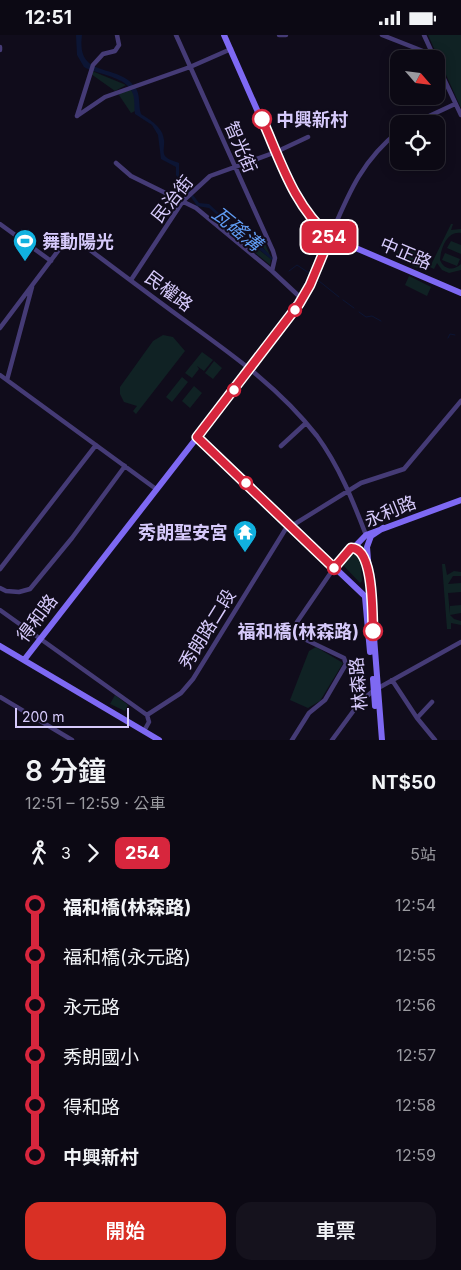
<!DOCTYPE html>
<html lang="zh-TW">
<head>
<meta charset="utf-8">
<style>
  body { margin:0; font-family:Inter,"Noto Sans TC",sans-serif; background:#15121d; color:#f1f3f6; height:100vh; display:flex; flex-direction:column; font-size:19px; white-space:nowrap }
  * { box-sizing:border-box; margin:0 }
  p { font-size:16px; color:#9a9aa0 }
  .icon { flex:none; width:28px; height:28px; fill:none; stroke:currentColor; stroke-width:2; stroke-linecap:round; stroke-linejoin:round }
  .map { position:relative; height:705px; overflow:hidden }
  .sheet { display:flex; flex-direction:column; background:#0c0914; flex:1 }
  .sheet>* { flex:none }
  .badge { padding:0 10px; border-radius:8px; font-size:18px; line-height:32px }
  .needle { width:32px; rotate:118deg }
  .controls { position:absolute; left:390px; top:15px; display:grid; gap:10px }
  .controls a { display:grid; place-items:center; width:55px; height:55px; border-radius:10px; background:#0c0914; box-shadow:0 2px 12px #0003,0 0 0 1px #2c2a34; font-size:25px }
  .scale { position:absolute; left:15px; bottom:12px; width:114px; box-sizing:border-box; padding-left:5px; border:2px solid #d6cafb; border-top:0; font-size:14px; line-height:18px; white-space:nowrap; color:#d6cafb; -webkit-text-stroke:4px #100c1b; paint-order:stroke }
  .map>.badge { position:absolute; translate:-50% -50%; box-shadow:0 0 0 2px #fff }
  .legs { display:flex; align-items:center; gap:8px; height:55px; padding:0 25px; font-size:16px }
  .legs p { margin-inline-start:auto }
  .summary { display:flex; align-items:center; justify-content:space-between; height:85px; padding:0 25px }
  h1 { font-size:28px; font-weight:600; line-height:38px }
  .primary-button { display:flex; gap:10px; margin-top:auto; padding:10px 25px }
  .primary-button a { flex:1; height:58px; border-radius:15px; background:#d93025; color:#fff; font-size:20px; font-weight:600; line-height:58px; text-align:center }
  .primary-button a+a { background:#15121d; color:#f1f3f6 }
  ul { padding:0 25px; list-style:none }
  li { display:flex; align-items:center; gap:18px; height:50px; font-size:19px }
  li i { display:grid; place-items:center; width:8px; height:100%; margin:0 6px; background:currentColor }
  li i::after { content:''; width:12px; height:12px; margin:-6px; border:4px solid; border-radius:50%; background:#0c0914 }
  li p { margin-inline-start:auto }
  li:first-child i { background:linear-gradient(#0000 50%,currentColor 0) }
  li:last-child i { background:linear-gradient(currentColor 50%,#0000 0) }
  .status { display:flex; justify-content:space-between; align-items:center; height:35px; padding:0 25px; background:#0c0914; direction:ltr }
  .status svg { height:14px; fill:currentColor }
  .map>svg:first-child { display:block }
  .green { fill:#102224 }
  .water { fill:#0c1534 }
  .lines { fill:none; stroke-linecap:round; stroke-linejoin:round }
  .stream { stroke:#0c1534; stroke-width:1 }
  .street { stroke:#453b76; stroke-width:4.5 }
  .secondary { stroke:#7e69f3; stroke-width:6 }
  .line-1-casing { stroke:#fff; stroke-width:11 }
  .line-1 { stroke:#d7263d; stroke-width:8 }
  .stop-1-dot { fill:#fff; stroke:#d7263d; stroke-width:2.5 }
  .labels { text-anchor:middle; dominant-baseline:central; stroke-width:4; stroke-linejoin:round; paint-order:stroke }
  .stop-label { font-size:18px; font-weight:bold; fill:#d6cafb; stroke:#100c1b; text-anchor:start }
  .street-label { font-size:18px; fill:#d6cafb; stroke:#100c1b }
  .poi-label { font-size:18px; font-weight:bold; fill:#d6cafb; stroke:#100c1b; text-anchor:start }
  .water-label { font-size:19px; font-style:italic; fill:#609cf3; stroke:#100c1b }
</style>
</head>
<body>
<div class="status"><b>12:51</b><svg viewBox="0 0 49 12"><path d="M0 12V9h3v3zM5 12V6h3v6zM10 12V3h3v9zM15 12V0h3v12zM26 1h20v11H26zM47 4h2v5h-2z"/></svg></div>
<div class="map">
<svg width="461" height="705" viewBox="0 0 461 705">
  <rect width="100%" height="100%" fill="#100c1b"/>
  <path class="green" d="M 428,0 L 461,0 L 461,73 Z
    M 92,36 L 126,50 L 115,56 L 91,39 Z
    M 131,52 L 136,65 L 137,75 L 131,78 L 117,57 Z
    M 451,189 L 453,189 L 451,195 L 461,194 L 461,198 C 447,196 441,213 440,225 C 444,235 454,236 461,229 L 461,235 L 449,238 L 442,235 L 437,228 L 434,234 L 430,232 Z
    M 239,195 L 262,201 L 271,223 L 262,211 Z
    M 237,198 L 271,224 L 270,230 L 235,201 Z
    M 451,206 L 461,210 L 461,219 L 447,213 Z
    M 410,209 L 412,214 L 415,213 L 421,227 L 418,233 L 399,224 L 397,217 Z
    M 445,218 L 460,224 L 457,231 L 442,225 Z
    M 409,241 L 431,252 L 427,261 L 405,250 Z
    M 163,300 L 173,302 L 185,316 L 136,379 L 133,376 L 137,371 L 124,367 L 120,359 L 120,352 L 153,306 Z
    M 202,317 L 213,325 L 204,336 L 197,331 L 199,334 L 192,343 L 185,338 Z
    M 214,326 L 222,333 L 213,344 L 205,338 Z
    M 182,342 L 188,347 L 172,367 L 166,362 Z
    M 194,351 L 202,358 L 190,373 L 182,366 Z
    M 355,516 L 360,519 L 362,546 L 360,548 L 343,530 L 344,527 Z
    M 442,529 L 445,529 L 447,540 L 454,536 L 461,537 L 461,541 L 453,541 L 448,549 L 461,548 L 461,557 L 448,558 L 450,579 L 450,571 L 461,570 L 461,578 L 450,580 L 454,584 L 461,586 L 461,590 L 451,588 L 451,594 L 447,594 Z
    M 316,612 L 343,628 L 320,666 L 308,673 L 290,665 L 309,616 Z
    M 115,660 L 128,670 L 125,676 L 110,669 Z"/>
  <path class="water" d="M 76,0 L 82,0 C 76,45 117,27 135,52 C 141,60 138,70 141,79 C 150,85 163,92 164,105 C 165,110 162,116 165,121 C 168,125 175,126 179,128 L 179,141 L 199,168 L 209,169 L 244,201 L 260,210 L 274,224 L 273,226 L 209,173 L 197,171 L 176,140 L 176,132 L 161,124 L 158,100 L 152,90 L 135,79 C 134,73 135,65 133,59 C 127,41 98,40 84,32 L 77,20 Z"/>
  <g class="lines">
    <path class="stream" d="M 289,236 L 297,230 L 309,238
      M 319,246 L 339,262
      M 343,265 L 354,273
      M 359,277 L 366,282 L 372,281 L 381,286
      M 448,303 L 450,299 L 455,300"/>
    <path class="street" d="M 176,0 L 273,216 L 275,223 L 272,236
      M 279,0 L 286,0
      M 382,0 L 433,20
      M 424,0 L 435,24
      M 0,12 L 0,15
      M 436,27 L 461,80
      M 77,81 L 105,62 L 190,32 L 231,14
      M 77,81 L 93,30 L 103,19 L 115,16 L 119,10 L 117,0
      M 412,89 L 455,69
      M 116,128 L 131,141 L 196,173 L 272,236 L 302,264
      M 0,189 L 51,226
      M 330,202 C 348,160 361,126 399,96
      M 131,245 L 183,166 L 210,141 L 276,117 L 308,102
      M 0,293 L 70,200 C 106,227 143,255 180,282 C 230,318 279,352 317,401 C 339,431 353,466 366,500
      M 0,340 L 156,454
      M 7,345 L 32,252
      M 281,411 L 306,388
      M 353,513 L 359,514 L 366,525
      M 0,534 L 96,410
      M 0,553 L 6,556 L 19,557 L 30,554 L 72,503 L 125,431
      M 0,575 L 147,680 L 181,658 L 193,644 L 285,495 L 361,448 L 404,434 L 461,366
      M 392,645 L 417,683 L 435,705
      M 0,662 L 72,705
      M 417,683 L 432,667
      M 144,696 L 149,687 L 147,680
      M 292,705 L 309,678 L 325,665 L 346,629 L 344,623 L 296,600 L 294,595 L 297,587 L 334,533
      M 332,705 L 360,667 L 373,656 L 461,607"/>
    <path class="secondary" d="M 224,0 L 291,152 L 309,182 L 330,202 L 461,258
      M 197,402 L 371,567
      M 334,533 L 366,500 L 461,465
      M 365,562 L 370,617
      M 0,611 L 159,705
      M 24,625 L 276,301 L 310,250 L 330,202
      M 373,644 L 375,671
      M 382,705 L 367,512 L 371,501 L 383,493"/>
  </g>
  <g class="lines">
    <g class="line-1-casing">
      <path id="line-1" d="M 262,84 C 281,127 294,171 330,202 L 310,250 L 299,269 L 197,402 L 334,533 L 351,513 C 374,512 372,578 373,596"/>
    </g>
    <use href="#line-1" class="line-1"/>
  </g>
  <defs>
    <g id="stadium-pin" transform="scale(1.25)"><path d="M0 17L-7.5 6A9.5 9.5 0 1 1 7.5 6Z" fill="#11b1df" stroke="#100c1b"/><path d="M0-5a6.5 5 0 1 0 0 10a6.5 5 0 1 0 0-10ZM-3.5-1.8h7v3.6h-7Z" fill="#fff"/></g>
    <g id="temple-pin" transform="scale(1.25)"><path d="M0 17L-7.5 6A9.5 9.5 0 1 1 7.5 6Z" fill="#11b1df" stroke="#100c1b"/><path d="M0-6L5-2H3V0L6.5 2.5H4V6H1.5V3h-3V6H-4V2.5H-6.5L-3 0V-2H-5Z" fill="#fff"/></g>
  </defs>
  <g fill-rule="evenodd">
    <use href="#stadium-pin" x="25" y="206"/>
    <use href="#temple-pin" x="245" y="497"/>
  </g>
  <g class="stop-1-dot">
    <circle cx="262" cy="84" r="9"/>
    <circle cx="295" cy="275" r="6"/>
    <circle cx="234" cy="355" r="6"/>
    <circle cx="246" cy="448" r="6"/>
    <circle cx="334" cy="533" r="6"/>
    <circle cx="373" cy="596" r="9"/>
  </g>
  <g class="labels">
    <g class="stop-label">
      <text x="276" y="84">中興新村</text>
      <text x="359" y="596" text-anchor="end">福和橋(林森路)</text>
    </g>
    <g class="street-label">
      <text transform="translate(241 112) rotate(67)">智光街</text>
      <text transform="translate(172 164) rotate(-51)">民治街</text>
      <text transform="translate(406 218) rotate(23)">中正路</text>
      <text transform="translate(169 256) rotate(37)">民權路</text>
      <text transform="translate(390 476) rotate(-22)">永利路</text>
      <text transform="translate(37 583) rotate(-53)">得和路</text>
      <text transform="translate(207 594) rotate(-58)">秀朗路二段</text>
      <text transform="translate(358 649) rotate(-95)">林森路</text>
    </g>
    <g class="poi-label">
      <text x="42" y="206">舞動陽光</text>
      <text x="228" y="497" text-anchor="end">秀朗聖安宮</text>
    </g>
    <g class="water-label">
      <text transform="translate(237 194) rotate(39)">瓦磘溝</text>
    </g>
  </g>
</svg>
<div class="controls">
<a><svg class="needle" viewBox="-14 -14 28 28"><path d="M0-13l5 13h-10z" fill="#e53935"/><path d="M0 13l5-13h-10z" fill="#9a9aa0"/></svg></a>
<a><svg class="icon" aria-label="locate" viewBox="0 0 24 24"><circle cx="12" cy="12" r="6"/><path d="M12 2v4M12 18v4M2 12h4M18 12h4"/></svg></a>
</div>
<div class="scale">200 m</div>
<b class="badge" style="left:329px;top:202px;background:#d7263d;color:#fff">254</b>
</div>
<section class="sheet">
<div class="summary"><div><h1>8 分鐘</h1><p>12:51 – 12:59 · 公車</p></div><b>NT$50</b></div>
<div class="legs"><svg class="icon" aria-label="walk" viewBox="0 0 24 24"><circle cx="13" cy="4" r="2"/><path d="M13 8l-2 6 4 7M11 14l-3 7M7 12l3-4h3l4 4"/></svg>3<svg class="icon" aria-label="forward" viewBox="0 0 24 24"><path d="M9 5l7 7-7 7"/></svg><b class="badge" style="background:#d7263d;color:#fff">254</b><p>5站</p></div>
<ul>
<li><i style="color:#d7263d"></i><b>福和橋(林森路)</b><p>12:54</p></li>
<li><i style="color:#d7263d"></i><span>福和橋(永元路)</span><p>12:55</p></li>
<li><i style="color:#d7263d"></i><span>永元路</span><p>12:56</p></li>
<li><i style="color:#d7263d"></i><span>秀朗國小</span><p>12:57</p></li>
<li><i style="color:#d7263d"></i><span>得和路</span><p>12:58</p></li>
<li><i style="color:#d7263d"></i><b>中興新村</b><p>12:59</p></li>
</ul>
<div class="primary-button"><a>開始</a><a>車票</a></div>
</section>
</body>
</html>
